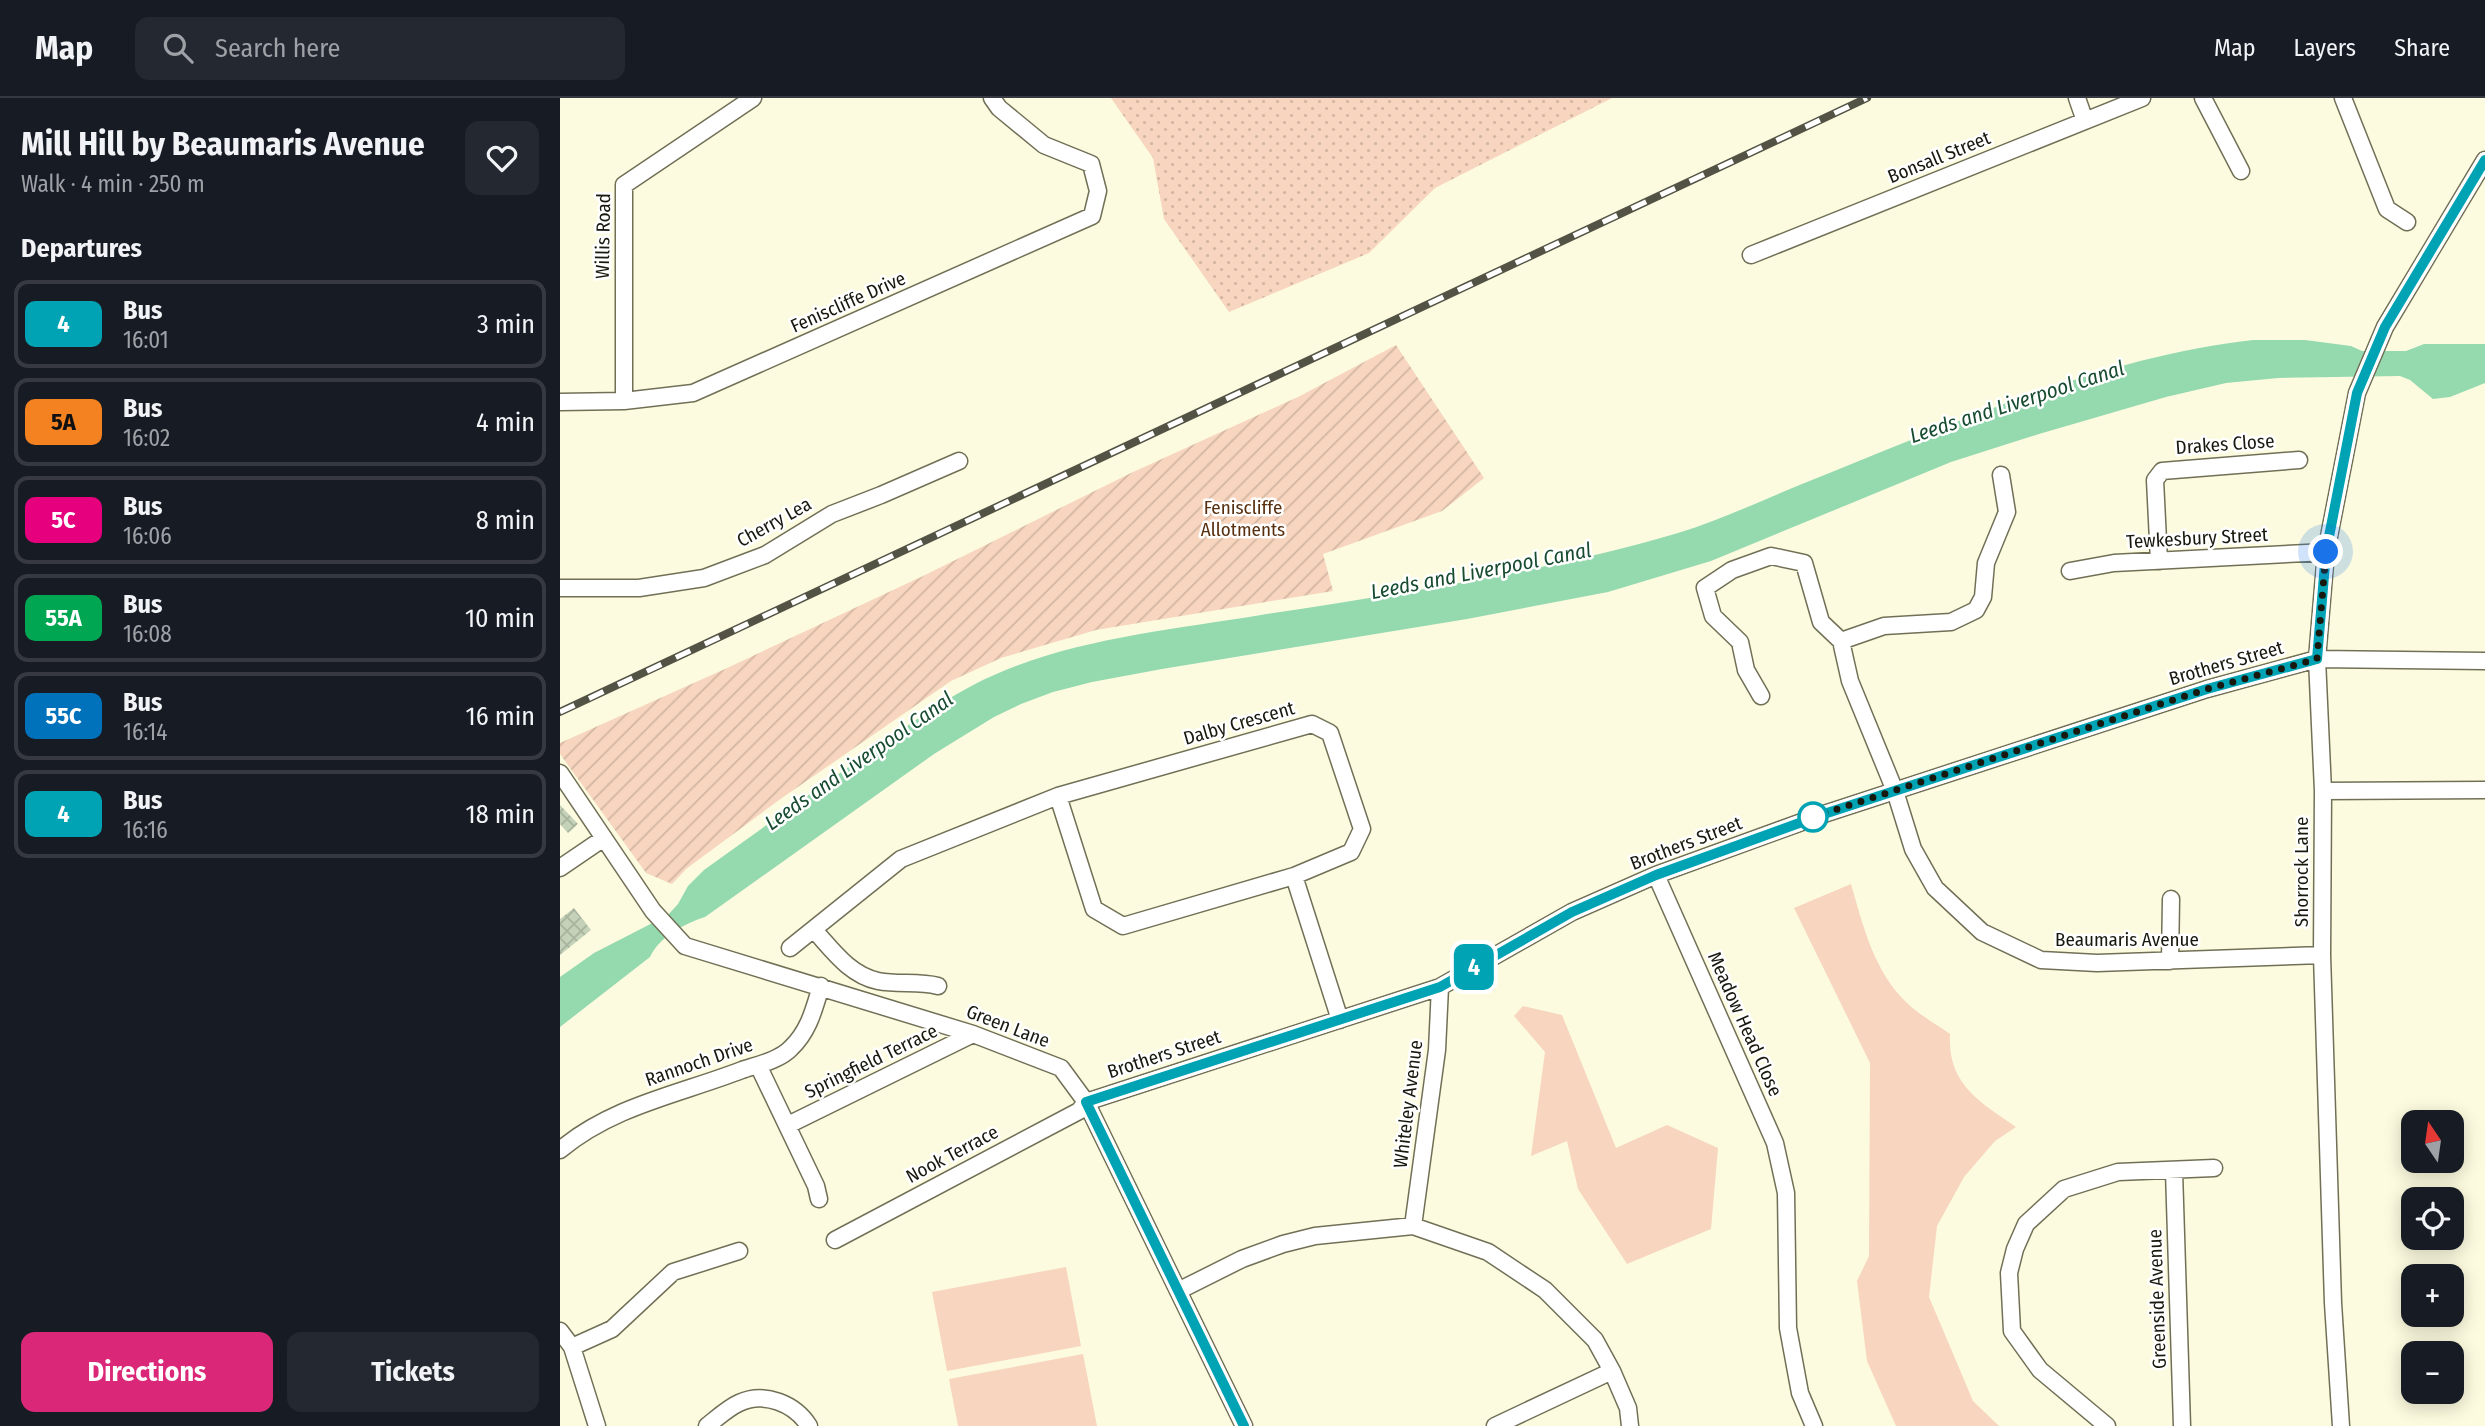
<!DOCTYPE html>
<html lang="en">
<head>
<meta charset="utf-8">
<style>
  body { margin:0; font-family:"Fira Sans Condensed",sans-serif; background:#242831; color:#f1f3f6; height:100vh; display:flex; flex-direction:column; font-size:26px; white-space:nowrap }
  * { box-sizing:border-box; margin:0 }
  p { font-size:23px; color:#9ea1a6 }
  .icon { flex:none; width:38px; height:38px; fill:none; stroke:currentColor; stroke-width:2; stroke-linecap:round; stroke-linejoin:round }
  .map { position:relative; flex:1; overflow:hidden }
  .side { display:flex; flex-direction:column; background:#171b24; width:560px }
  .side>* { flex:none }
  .badge { padding:0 14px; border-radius:10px; font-size:24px; line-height:46px }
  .needle { width:46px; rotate:347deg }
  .buttons { position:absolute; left:1841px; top:1012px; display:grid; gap:14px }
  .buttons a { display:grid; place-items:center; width:63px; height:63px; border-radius:14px; background:#171b24; box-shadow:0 4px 18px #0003; font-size:35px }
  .you { position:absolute; width:35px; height:35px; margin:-18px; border:5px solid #fff; border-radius:50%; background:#1a73e8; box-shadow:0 0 0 10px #1a73e833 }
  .map>.badge { position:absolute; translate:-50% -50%; box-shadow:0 0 0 4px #fff }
  h2 { padding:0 21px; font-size:26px; line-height:63px }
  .round { display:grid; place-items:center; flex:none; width:74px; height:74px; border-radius:14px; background:#242831 }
  .summary { display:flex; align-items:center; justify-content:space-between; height:119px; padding:0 21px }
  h1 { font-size:33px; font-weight:700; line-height:52px }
  .cta { display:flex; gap:14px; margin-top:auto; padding:14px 21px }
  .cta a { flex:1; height:80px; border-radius:14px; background:#db2777; color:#fff; font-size:28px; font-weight:700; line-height:80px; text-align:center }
  .cta a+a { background:#242831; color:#f1f3f6 }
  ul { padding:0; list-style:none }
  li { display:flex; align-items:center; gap:21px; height:88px; margin:0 14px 10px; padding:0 7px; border:4px solid #363941; border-radius:14px }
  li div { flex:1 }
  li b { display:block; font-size:26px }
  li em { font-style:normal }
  li .badge { min-width:77px; font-weight:700; text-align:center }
  header { display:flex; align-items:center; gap:42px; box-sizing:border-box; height:98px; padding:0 35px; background:#171b24; border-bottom:2px solid #363941 }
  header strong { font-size:33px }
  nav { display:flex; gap:38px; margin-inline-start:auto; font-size:24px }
  .search { width:490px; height:63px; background:#242831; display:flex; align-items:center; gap:18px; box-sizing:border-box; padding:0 24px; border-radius:14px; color:#9ea1a6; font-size:26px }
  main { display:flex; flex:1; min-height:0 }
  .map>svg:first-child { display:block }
  .grass { fill:#f7d5be }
  .park { fill:url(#park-dots) }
  .garden { fill:url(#garden-furrows) }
  .water { fill:#95d9af }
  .building { fill:url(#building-cross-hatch) }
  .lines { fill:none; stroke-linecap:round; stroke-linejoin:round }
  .minor-casing { stroke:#717057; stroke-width:19 }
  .minor { stroke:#fff; stroke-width:16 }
  .rail-casing { stroke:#535345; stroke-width:8 }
  .rail { stroke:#fff; stroke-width:5; stroke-dasharray:16; stroke-linecap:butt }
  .line-casing { stroke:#fff; stroke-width:16 }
  .line { stroke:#00a3b4; stroke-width:10 }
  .walk { stroke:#18180e; stroke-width:7; stroke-dasharray:0 12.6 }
  .stop-dot { fill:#fff; stroke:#00a3b4; stroke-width:3.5 }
  .labels { text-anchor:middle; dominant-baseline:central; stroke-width:5; stroke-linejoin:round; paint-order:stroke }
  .street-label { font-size:19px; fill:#18180e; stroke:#fff }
  .park-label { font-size:19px; fill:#583010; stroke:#fff }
  .water-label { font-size:21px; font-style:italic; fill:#184c30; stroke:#fff }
</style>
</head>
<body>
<header>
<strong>Map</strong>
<div class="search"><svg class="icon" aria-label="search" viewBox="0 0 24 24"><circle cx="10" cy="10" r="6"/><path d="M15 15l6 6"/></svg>Search here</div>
<nav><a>Map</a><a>Layers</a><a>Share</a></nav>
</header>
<main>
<section class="side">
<div class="summary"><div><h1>Mill Hill by Beaumaris Avenue</h1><p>Walk · 4 min · 250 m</p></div><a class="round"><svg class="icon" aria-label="heart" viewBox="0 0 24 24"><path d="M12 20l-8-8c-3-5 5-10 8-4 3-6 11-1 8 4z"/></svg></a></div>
<h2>Departures</h2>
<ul>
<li><span class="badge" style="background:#00a3b4;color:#fff">4</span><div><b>Bus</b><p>16:01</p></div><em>3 min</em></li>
<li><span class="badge" style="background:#f58220;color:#111">5A</span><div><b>Bus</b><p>16:02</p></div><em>4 min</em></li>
<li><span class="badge" style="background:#e6007e;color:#fff">5C</span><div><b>Bus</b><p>16:06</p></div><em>8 min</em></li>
<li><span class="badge" style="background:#00a651;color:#fff">55A</span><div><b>Bus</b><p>16:08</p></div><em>10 min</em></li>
<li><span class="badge" style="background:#0072bc;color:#fff">55C</span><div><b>Bus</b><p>16:14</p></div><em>16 min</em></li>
<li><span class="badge" style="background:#00a3b4;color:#fff">4</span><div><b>Bus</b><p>16:16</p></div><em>18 min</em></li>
</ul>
<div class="cta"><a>Directions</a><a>Tickets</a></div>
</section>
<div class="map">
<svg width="1925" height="1328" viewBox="0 0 1925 1328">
  <defs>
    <pattern id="park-dots" width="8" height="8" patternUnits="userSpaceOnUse" patternTransform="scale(1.75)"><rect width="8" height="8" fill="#f7d5be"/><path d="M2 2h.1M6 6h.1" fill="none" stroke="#d3b6a2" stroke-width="1.8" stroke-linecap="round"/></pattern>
    <pattern id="garden-furrows" width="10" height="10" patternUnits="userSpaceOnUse" patternTransform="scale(1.75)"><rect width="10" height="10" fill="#f7d5be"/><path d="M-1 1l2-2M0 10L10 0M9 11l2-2" fill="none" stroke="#d3b6a2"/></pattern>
    <pattern id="building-cross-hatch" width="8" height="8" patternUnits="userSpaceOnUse" patternTransform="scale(1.75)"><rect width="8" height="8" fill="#c4d2b9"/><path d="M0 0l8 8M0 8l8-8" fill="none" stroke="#a8b49e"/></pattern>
  </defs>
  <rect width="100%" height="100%" fill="#fcfbdf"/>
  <path class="grass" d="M 1291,786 C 1303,828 1314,873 1346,904 C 1358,916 1376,926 1390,936 C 1387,986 1420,1004 1456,1029 L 1435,1043 L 1404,1079 L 1377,1128 L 1369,1199 L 1413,1303 L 1439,1328 L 1336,1328 L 1307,1263 L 1297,1183 L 1309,1158 L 1310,965 L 1234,810 Z
    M 963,908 L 1002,917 L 1056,1050 L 1107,1027 L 1158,1050 L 1151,1131 L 1067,1166 L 1018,1091 L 1007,1043 L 971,1058 L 985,954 L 954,918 Z
    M 506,1169 L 521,1248 L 387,1273 L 372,1194 Z
    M 523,1256 L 537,1328 L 398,1328 L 389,1281 Z"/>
  <path class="park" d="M 551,0 L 1052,0 L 875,90 L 809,155 L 669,214 L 604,121 L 593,60 Z"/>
  <path class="garden" d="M 836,247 L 924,380 L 882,413 L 763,456 L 773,493 L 536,532 L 441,560 L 391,583 L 219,702 L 126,771 L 112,786 L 86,775 L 0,656 L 0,645 L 165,571 L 363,478 L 571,375 L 738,299 Z"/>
  <path class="water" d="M 1693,242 L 1745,242 L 1791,248 L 1802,253 L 1846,253 L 1864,246 L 1925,246 L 1925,285 L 1890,299 L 1873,301 L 1850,282 L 1840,278 L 1718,280 L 1666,285 L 1606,299 L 1479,336 L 1391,364 L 1151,463 L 1048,494 L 907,521 L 602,571 L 532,584 L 493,594 L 461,606 L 434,619 L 374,656 L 145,819 C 124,826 100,838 90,859 L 0,929 L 0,879 L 34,855 L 108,817 L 118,806 L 128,788 L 144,772 C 200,732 256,691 313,652 C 354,623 395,593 441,574 C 521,540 616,531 701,517 C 841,495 982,475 1118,435 C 1161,422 1200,403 1242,386 C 1388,328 1536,260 1693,242 Z"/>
  <path class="building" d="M 0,707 L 18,726 L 8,735 L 0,726 Z
    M 14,810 L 31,832 L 0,857 L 0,821 Z"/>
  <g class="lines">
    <g class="minor-casing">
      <path id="minor" d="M 1517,0 L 1525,23
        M 1643,0 L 1681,73
        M 1783,0 L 1827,111 L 1847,124
        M 1191,157 L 1582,0
        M 64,303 L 64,87 L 193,0
        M 0,304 L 64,303 L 133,295 L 532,118 L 538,93 L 531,66 L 484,47 L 439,10 L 432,0
        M 1599,463 L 1595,382 L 1602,373 L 1739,362
        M 1510,473 L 1554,465 L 1766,454
        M 0,490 L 79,490 L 144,480 L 205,457 L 272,416 L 321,397 L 399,363
        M 1281,543 L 1324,528 L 1391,524 L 1416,512 L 1423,499 L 1426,465 L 1447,414 L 1441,377
        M 1201,598 L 1186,572 L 1180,544 L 1153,518 L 1145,490 L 1172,472 L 1211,458 L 1244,465 L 1261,524 L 1281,543 L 1290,583 L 1335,693 L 1353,751 L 1375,790 L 1422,834 L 1481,862 L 1537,865 L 1762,857
        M 0,675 L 93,813 L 125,848 L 413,936 L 501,970 L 526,1004 L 684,1328
        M 1763,693 L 1925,692
        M 0,770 L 44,740
        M 1096,777 L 1215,1045 L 1226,1095 L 1228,1230 L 1240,1295 L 1254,1328
        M 734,778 L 780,922
        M 255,833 C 273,853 290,877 318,883 C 338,887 358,883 378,888
        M 230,850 L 341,761 L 498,698 L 752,626 L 770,635 L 802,731 L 791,754 L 734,778 L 563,828 L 534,811 L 498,698
        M 1610,863 L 1611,801
        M 198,967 L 256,1088 L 259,1101
        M 526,1004 L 880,889 L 1012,814 L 1096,777 L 1264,716 L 1647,591 L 1757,561 L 1925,563
        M 228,1027 L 413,936
        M 0,1052 C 52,1008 120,996 182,972 C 197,967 220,962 231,950 C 249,933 254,911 261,888
        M 1614,1073 L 1622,1328
        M 853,1128 L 877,952 L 880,889
        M 275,1142 L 519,1013 L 526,1004
        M 618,1193 L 682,1161 L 723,1146 L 755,1138 L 853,1128 L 928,1154 L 985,1192 L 1035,1242 L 1052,1273 L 1068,1310 L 1070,1328
        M 0,1233 L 12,1249 L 37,1328
        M 12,1249 L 52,1231 L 113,1174 L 179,1153
        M 147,1328 C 157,1320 168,1310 179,1305 C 205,1293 235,1306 249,1328
        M 935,1328 L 1052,1273
        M 1547,1328 L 1480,1272 L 1452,1233 L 1449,1175 L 1455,1151 L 1466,1126 L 1504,1091 L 1558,1074 L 1654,1070
        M 1781,1328 L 1773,1205 L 1762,857 L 1763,693 L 1757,561 L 1766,454 L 1797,295 L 1825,229 L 1925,62"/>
    </g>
    <use href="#minor" class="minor"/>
    <g class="rail-casing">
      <path id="rail" d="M 0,614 L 1307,0"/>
    </g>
    <use href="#rail" class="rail"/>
  </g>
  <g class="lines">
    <g class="line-casing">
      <path id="line" d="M 684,1328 L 526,1004 L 880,889 L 1012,814 L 1096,777 L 1264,716 L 1647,591 L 1757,561 L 1766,454 L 1797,295 L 1825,229 L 1925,62"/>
    </g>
    <use href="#line" class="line"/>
    <path class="walk" d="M 1253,719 L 1647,591 L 1757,561 L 1766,454"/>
  </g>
  <circle class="stop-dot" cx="1253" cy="719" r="14"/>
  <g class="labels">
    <g class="street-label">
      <text transform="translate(1379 59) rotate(-22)">Bonsall Street</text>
      <text transform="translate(43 138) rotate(-89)">Willis Road</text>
      <text transform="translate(288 204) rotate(-24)">Feniscliffe Drive</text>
      <text transform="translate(1665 346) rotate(-4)">Drakes Close</text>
      <text transform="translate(214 424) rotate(-29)">Cherry Lea</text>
      <text transform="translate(1637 440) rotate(-3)">Tewkesbury Street</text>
      <text transform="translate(1666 565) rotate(-16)">Brothers Street</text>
      <text transform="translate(679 625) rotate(-16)">Dalby Crescent</text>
      <text transform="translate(1126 745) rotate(-21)">Brothers Street</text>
      <text transform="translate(1741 774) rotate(-90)">Shorrock Lane</text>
      <text x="1567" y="841">Beaumaris Avenue</text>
      <text transform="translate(1185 926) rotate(66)">Meadow Head Close</text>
      <text transform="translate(448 928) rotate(21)">Green Lane</text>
      <text transform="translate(604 956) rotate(-18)">Brothers Street</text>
      <text transform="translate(311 963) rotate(-26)">Springfield Terrace</text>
      <text transform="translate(139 964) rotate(-19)">Rannoch Drive</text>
      <text transform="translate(848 1006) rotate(-83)">Whiteley Avenue</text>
      <text transform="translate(392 1056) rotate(-28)">Nook Terrace</text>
      <text transform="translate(1597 1201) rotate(-92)">Greenside Avenue</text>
    </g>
    <g class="park-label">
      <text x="683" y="409">Feniscliffe<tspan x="683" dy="22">Allotments</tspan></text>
    </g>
    <g class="water-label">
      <text transform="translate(1457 304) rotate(-18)">Leeds and Liverpool Canal</text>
      <text transform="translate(921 473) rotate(-11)">Leeds and Liverpool Canal</text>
      <text transform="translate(299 663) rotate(-35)">Leeds and Liverpool Canal</text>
    </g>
  </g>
</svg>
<div class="buttons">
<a><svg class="needle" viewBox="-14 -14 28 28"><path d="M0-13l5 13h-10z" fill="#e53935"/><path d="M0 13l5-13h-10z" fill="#9ea1a6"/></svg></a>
<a><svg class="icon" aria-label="locate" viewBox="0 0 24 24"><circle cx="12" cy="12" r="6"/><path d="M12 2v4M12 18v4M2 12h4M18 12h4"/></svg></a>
<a>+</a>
<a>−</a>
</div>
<div class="you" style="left:1766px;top:454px"></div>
<b class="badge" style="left:914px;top:869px;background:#00a3b4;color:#fff">4</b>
</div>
</main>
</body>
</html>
